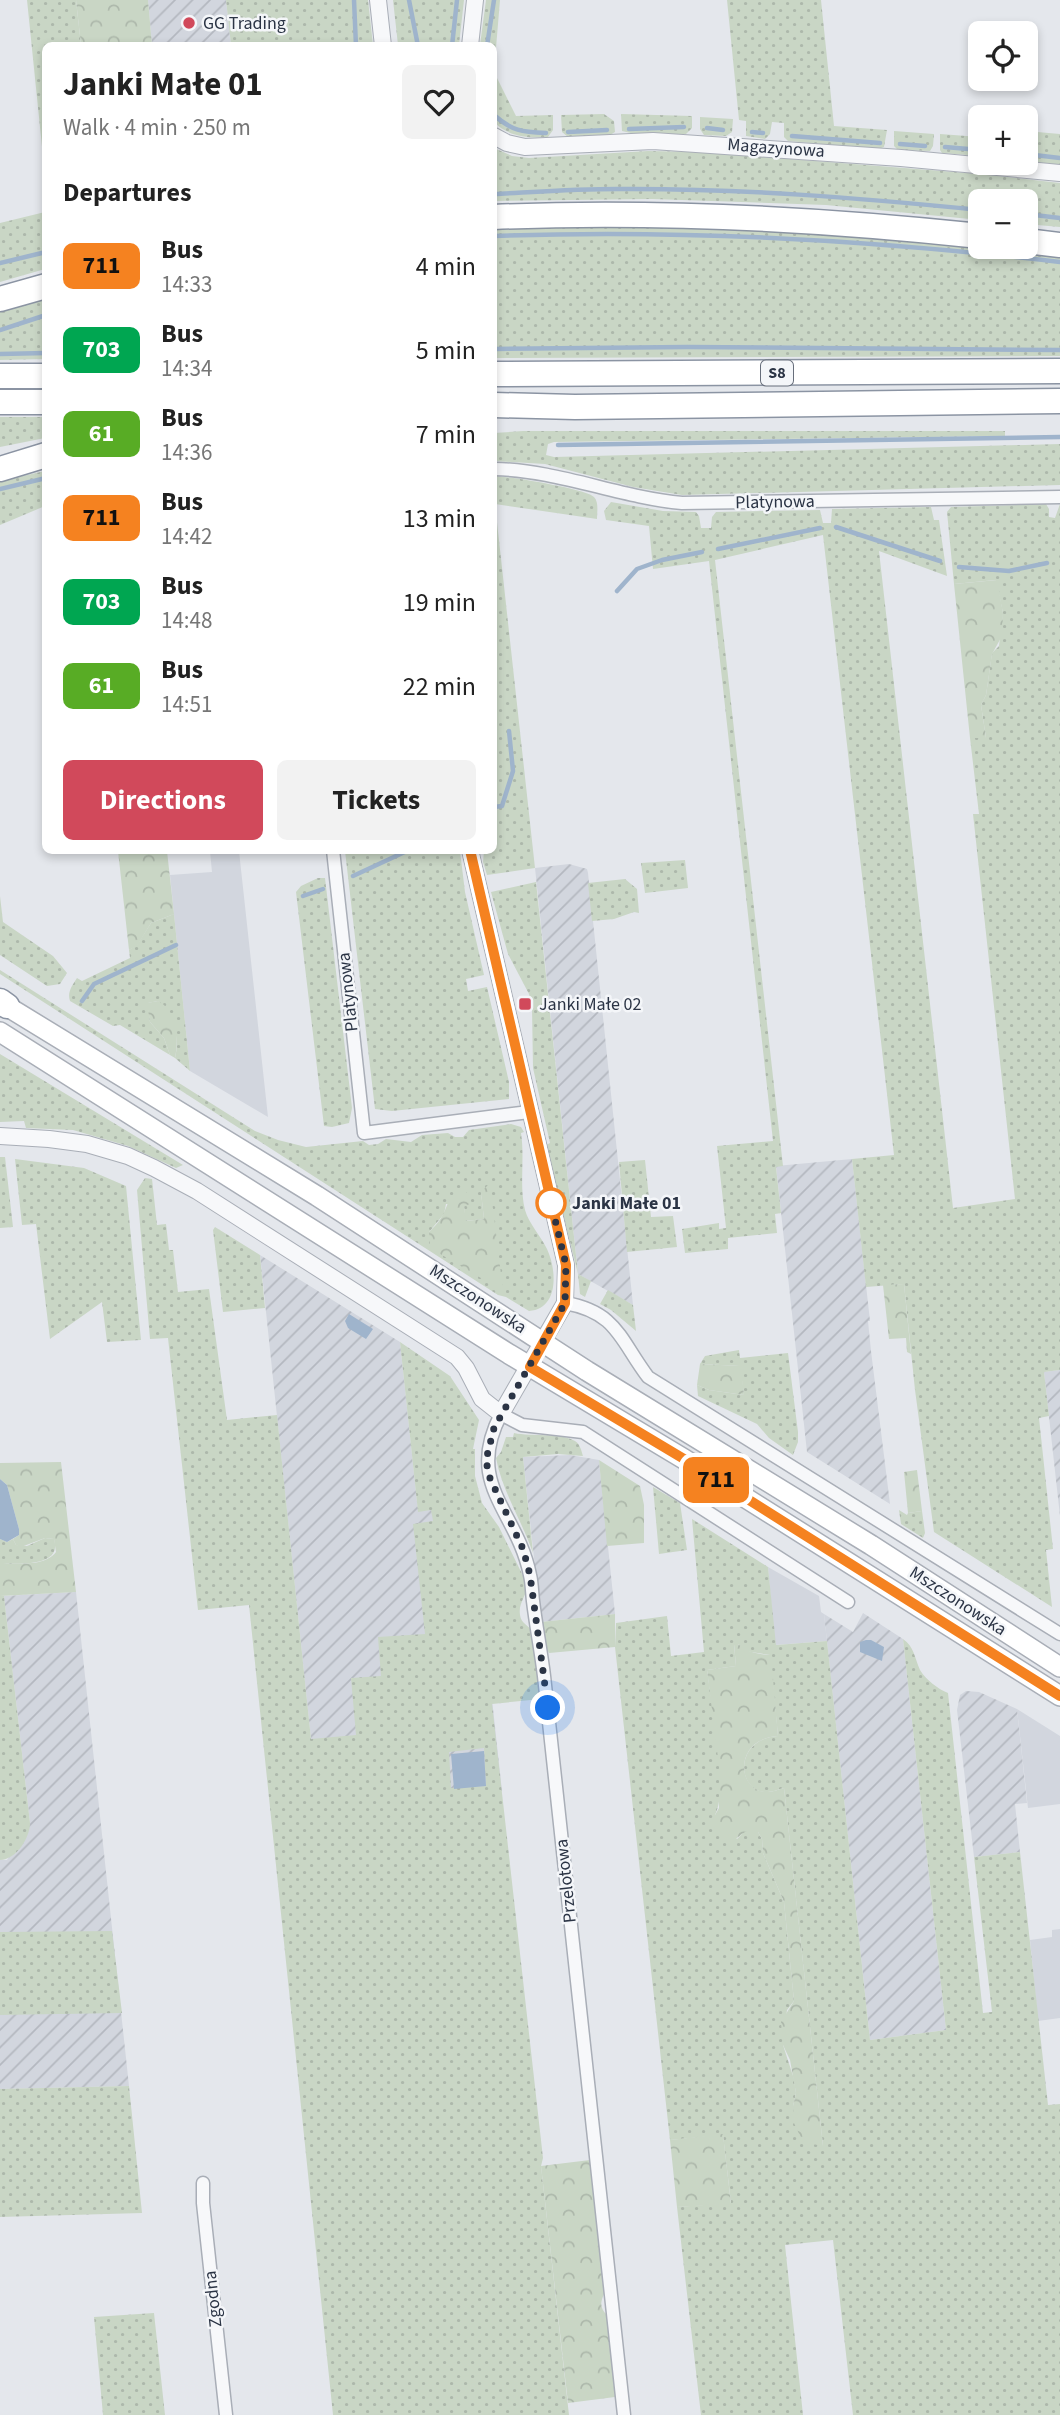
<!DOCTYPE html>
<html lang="en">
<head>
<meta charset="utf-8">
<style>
  body { margin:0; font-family:"Source Sans 3",sans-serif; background:#f2f2f2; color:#222; height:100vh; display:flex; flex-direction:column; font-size:26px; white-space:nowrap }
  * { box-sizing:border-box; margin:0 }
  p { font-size:23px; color:#767676 }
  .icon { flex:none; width:38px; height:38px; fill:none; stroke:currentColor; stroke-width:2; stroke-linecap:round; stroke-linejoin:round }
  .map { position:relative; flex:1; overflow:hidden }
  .drawer { position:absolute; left:42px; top:42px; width:455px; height:812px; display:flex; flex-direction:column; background:#fff; border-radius:10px; box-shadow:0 4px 10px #0003 }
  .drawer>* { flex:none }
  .badge { padding:0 14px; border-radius:10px; font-size:24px; line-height:46px }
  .buttons { position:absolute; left:968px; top:21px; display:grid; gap:14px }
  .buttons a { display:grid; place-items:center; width:70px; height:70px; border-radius:10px; background:#fff; box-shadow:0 4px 10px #0003; font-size:35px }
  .you { position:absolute; width:35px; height:35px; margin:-18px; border:5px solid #fff; border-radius:50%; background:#1a73e8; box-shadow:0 0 0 10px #1a73e833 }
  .map>.badge { position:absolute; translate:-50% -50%; box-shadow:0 0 0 4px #fff }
  h2 { padding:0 21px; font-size:26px; line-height:63px }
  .round { display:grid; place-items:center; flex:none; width:74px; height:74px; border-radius:10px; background:#f2f2f2 }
  .overview { display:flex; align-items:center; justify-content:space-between; height:119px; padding:0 21px }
  h1 { font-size:33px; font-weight:700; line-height:52px }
  .primary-button { display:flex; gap:14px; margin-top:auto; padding:14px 21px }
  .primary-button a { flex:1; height:80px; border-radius:10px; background:#d1495b; color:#fff; font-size:28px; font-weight:700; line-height:80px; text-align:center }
  .primary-button a+a { background:#f2f2f2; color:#222 }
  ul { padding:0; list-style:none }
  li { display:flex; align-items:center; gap:21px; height:84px; padding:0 21px }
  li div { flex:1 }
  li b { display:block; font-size:26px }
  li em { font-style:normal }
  li .badge { min-width:77px; font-weight:700; text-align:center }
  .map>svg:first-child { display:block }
  .built { fill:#d2d6de }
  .industrial { fill:url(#industrial-furrows) }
  .grass { fill:url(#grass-dots); fill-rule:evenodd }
  .forest { fill:url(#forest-crowns) }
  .water { fill:#9fb4cc }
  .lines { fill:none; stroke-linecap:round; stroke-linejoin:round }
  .stream { stroke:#9fb4cc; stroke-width:4.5 }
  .minor-casing { stroke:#a9aeb7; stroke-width:15 }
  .tertiary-casing { stroke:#a9aeb7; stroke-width:18 }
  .secondary-casing { stroke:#a9aeb7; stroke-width:22 }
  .motorway-casing { stroke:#8b94a3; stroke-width:27 }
  .minor { stroke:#f7f8fa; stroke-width:12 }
  .tertiary { stroke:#f7f8fa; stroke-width:16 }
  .secondary { stroke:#fff; stroke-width:19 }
  .motorway { stroke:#fff; stroke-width:24 }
  .line-casing { stroke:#fff; stroke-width:16 }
  .line { stroke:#f58220; stroke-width:10 }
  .walk { stroke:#2b3445; stroke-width:7; stroke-dasharray:0 12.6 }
  .poi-dot { fill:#d1495b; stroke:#f4f6f9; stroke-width:2.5 }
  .stop-dot { fill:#fff; stroke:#f58220; stroke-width:3.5 }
  .labels { text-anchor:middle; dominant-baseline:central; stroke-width:5; stroke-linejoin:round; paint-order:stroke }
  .shield { fill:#f4f6f9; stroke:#676e7b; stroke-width:2 }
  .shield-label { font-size:16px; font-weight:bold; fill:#2b3445 }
  .poi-label { font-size:18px; fill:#2b3445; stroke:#f4f6f9; text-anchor:start }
  .street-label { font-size:18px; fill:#2b3445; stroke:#f4f6f9 }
  .stop-label { font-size:18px; font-weight:bold; fill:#2b3445; stroke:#f4f6f9; text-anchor:start }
</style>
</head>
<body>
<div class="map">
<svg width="1060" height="2415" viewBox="0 0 1060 2415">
  <defs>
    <pattern id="industrial-furrows" width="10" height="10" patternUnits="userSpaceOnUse" patternTransform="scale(1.75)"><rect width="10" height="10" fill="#d2d6de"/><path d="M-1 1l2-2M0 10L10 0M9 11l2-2" fill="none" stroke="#b4b8c0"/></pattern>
    <pattern id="grass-dots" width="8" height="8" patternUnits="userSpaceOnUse" patternTransform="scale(1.75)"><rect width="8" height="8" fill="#c9d6c5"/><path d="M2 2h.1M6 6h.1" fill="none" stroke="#adb8ab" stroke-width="1.8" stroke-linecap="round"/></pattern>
    <pattern id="forest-crowns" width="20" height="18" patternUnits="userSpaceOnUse" patternTransform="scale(1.75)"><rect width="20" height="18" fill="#c9d6c5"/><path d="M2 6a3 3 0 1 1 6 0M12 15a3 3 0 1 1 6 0" fill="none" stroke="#adb8ab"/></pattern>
  </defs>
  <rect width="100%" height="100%" fill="#e4e7ec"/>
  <path class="built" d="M 210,851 L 239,851 L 268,1117 L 190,1071 L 170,875 L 212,872 Z
    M 768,1567 L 819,1596 L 821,1612 L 824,1614 L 827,1641 L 775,1645 Z
    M 1017,1709 L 1060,1736 L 1060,1804 L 1028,1808 Z
    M 1060,1929 L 1060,2018 L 1038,2021 L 1030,1940 L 1052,1937 L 1052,1930 Z"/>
  <path class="industrial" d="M 148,0 L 226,0 L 231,45 L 152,45 Z
    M 569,864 L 587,869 L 588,873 L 633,1305 L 578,1274 L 535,868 Z
    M 852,1159 L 870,1321 L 868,1321 L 871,1351 L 890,1504 L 807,1452 L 776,1166 Z
    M 260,1255 L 400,1342 L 418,1511 L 471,1506 L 502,1791 L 452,1797 L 311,1739 Z
    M 1060,1370 L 1060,1516 L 1044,1372 Z
    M 570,1455 L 599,1460 L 615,1614 L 541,1622 L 523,1457 Z
    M 76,1592 L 129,2086 L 0,2089 L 0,1860 L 7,1860 L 30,1823 L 4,1596 Z
    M 863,1613 L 903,1639 L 946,2030 L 870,2040 L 824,1614 L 853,1632 Z
    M 966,1691 L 979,1692 L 1017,1709 L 1027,1803 L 1015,1804 L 1020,1852 L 974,1857 L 957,1710 L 960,1695 Z"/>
  <path class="grass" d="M 27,0 L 76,0 L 81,45 L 46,46 L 45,176 Z
    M 226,0 L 368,0 L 373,45 L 231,45 Z
    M 393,0 L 464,0 L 459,45 L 398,45 Z
    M 486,0 L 500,0 L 494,72 L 516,116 L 553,115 L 553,130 L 548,137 C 527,138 509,137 494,122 L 494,46 L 480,45 Z
    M 727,0 L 821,0 L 834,126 L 887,130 L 884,147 L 878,149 L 788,141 L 784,137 L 784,123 L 772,122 L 770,134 L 765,139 L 746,136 L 746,121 L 739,120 Z
    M 604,114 L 614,121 L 615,132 L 610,135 L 568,137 L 562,132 L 561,115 Z
    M 621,114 L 692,116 L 692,128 L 686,134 L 635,134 L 622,131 Z
    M 700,117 L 733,119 L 732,132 L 726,136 L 704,135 L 700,129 Z
    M 894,131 L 934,134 L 933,146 L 930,151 L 898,150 L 894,146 Z
    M 1026,131 L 1060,134 L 1060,166 L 1026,161 Z
    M 940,134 L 980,137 L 980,156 L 942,153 L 940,150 Z
    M 494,148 L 512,156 L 529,158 L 648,151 L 700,152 L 980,174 L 1060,183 L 1060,227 L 1026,224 L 1026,201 L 980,201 L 980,220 L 826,205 L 652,199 L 494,201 Z
    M 45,212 L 45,269 L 0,282 L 0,223 Z
    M 521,226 L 728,227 L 1060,254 L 1060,356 L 494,358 L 494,228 Z
    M 45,298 L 45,359 L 0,360 L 0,311 Z
    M 0,417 L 45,417 L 45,438 L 0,447 Z
    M 523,431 L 1005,431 L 1005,436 L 554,442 L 548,444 L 546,455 L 554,457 L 1060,444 L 1060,485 L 682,495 L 633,487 L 545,464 L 494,461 L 494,433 Z
    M 45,471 L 45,506 L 0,525 L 0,481 Z
    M 494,476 C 507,476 586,489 594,497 C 599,502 597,512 597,519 L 495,504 L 535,868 L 487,875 L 483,862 L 484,851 L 494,850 Z
    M 611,502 L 663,511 L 696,512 L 699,516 L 701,528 L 711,528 L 712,517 L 716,512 L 820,510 L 823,523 L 831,523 L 832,509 L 931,507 L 934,520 L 939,520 L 947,576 L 879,551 L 953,1208 L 1015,1199 L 973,814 L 979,814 L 970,738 L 986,738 L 981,705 L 986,695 L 992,653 L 999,646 L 1003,613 L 996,580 L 954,584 L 947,512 L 951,507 L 1046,504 L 1049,509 L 1049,517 L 1055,518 L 1060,504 L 1060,1370 L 1044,1372 L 1049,1416 L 1039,1418 L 1053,1549 L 1046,1550 L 1052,1607 L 934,1532 L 915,1390 L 904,1284 L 866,1287 L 852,1159 L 894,1155 L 823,535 L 715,560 L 783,1166 L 776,1167 L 781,1213 L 775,1214 L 777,1233 L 728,1238 L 728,1249 L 685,1253 L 682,1229 L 719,1223 L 719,1229 L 726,1228 L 717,1146 L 773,1141 L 709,561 L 653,569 L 649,526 L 606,520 L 604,511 Z
    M 345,851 L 460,851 L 465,892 L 484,975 L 466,979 L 468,991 L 487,987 L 509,1082 L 509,1099 L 392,1111 L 375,1109 Z
    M 685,860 L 688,888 L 645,893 L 641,863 Z
    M 318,878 L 325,878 L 352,1108 L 349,1123 L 332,1127 L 324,1126 L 296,892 L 301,886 Z
    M 625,879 L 637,889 L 639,913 L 634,912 L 614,919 L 592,921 L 588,883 Z
    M 536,882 L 578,1274 L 591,1281 L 585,1297 L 580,1294 L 578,1274 L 546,1145 L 550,1143 L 533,1068 L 532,1007 L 529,994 L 508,954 L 491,892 Z
    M 0,896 L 3,922 L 53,956 L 67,973 L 60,984 L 47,986 L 0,955 Z
    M 174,914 L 190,1071 L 175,1058 C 181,1032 171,1022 158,1001 L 148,1003 L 150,1022 L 164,1038 L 170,1055 L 120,1025 L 113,1026 L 70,1001 C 67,992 72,986 77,978 L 82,981 L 130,958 L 129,950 L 137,945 L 151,923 Z
    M 0,970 L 255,1131 L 278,1140 L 306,1147 L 363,1141 L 369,1145 L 378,1144 L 386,1139 L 411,1142 L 422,1135 L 448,1133 L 455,1137 L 463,1137 L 469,1130 L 511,1124 L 521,1127 L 524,1132 L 521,1133 C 525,1158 519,1186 525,1210 C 529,1224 541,1236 547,1249 C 557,1270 559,1309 529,1311 L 506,1297 L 498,1295 L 0,974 ZM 481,1192 L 502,1290 L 429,1232 L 444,1214 L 446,1204 L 464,1205 L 465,1221 L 484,1219 Z
    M 0,1054 L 183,1165 L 176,1168 L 128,1146 L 73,1130 L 26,1128 L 24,1121 L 0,1122 Z
    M 0,1157 L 5,1157 L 13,1227 L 0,1228 Z
    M 15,1159 L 84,1168 L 126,1186 L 141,1340 L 107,1342 L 102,1302 L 50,1339 L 36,1224 L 22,1225 Z
    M 645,1160 L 651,1217 L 673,1216 L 677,1247 L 627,1252 L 619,1162 Z
    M 145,1178 L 152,1179 L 157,1225 L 166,1224 L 169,1250 L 173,1250 L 178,1292 L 209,1289 L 227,1420 L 277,1415 L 311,1739 L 356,1735 L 351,1678 L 381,1676 L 378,1637 L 425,1634 L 413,1524 L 433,1521 L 431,1510 L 418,1512 L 400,1342 L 450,1376 L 479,1420 L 473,1449 L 475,1449 L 475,1476 L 482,1503 L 499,1527 L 527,1584 C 528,1595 518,1602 520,1615 C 521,1624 529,1625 533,1632 C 537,1641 539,1687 541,1699 L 492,1704 L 543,2158 L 541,2166 L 569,2415 L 333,2415 L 249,1605 L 198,1610 L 168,1338 L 150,1339 L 137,1190 ZM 484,1748 L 486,1786 L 451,1788 L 449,1752 Z
    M 215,1227 L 260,1255 L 265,1308 L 223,1312 L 213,1230 Z
    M 608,1290 L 633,1305 L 636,1331 L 611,1310 L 600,1304 Z
    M 739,1350 L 740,1358 L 788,1353 L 798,1432 L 798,1442 L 793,1455 L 769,1438 L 757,1424 L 698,1396 L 697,1385 L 709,1390 L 744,1395 L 740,1366 L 700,1364 L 705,1356 Z
    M 514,1433 C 532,1437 559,1432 575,1441 C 581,1445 581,1451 583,1456 L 558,1454 L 523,1457 L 533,1553 C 522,1521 502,1491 496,1458 L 501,1452 L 506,1437 L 513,1437 Z
    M 653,1487 L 680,1503 L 687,1550 L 659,1554 Z
    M 899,1510 L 907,1515 L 908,1513 L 922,1511 L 925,1533 L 923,1538 L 901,1524 Z
    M 692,1519 L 768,1567 L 776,1645 L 827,1641 L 870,2040 L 946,2030 L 903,1639 C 914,1646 915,1659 920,1670 C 926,1680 938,1689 948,1693 L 983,2013 L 992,2012 L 974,1857 L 1020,1852 L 1048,2105 L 1060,2104 L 1060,2415 L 853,2415 L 833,2240 L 785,2245 L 803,2415 L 701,2415 L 677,2207 L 731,2203 L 723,2135 L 670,2140 L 615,1647 L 616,1623 L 667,1616 L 671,1656 L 704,1652 ZM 738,1644 L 745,1651 L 770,1655 L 778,1736 C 732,1739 737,1794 768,1792 C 773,1792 779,1789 784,1788 L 823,2146 L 793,2106 L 796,2093 L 794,2079 L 783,2045 L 787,2010 L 794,2001 L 784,1902 L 763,1853 L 762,1839 L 758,1832 L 744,1832 L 737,1839 L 715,1815 C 729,1789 711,1702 707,1670 L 736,1666 L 734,1645 Z
    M 45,1538 L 54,1539 C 63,1568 18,1563 0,1564 L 0,1539 L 7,1542 L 13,1539 L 16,1545 L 27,1546 Z
    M 0,1596 L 4,1596 L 30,1823 C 30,1838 16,1860 0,1860 Z
    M 112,1931 L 122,2013 L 0,2015 L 0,1932 Z
    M 129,2086 L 142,2213 L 0,2217 L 0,2089 Z
    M 154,2313 L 165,2415 L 103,2415 L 94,2317 Z"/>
  <path class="forest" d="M 76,0 L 148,0 L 152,45 L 81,45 Z
    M 997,580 L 1003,613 L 1002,636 L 992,654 L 986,695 L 981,705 L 986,738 L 970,738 L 954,584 Z
    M 118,851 L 167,851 L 174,914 L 151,923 L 137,946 L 129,950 Z
    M 158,1001 C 177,1010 179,1040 175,1058 L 170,1055 L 164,1038 L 150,1022 L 147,1003 Z
    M 490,1183 L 503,1291 L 430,1248 L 429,1232 C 433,1228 438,1223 441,1218 C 448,1207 447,1197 461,1190 L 468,1193 L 470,1204 L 464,1206 L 466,1221 L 484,1219 L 481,1192 Z
    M 904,1284 L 911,1354 L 907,1352 L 906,1338 L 889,1339 L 883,1285 Z
    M 700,1364 L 741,1366 L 744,1395 L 709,1390 L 697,1385 Z
    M 599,1460 L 640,1486 L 644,1505 L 644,1543 L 607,1546 Z
    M 61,1462 L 76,1592 L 0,1596 L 0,1564 C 16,1563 45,1567 56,1552 L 54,1539 L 45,1538 L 21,1547 L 16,1545 L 13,1539 L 19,1535 L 19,1529 L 7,1485 L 0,1479 L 0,1463 Z
    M 917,1470 L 922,1511 L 908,1513 L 904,1472 Z
    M 615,1614 L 615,1647 L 549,1653 L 543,1641 L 541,1622 Z
    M 734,1644 L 738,1644 C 748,1653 758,1654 771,1655 L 778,1736 C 732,1739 737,1793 768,1792 C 773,1792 779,1789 784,1788 L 823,2146 L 808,2143 L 800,2136 L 794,2123 L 793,2106 L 796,2093 L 790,2060 L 783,2045 L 781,2022 L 794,2001 L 784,1902 L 763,1853 L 762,1839 L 758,1832 L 745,1832 L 730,1843 L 723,1841 L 715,1828 L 715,1815 L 719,1808 L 719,1766 L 707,1670 L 736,1666 Z
    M 723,2134 L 731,2204 L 677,2207 L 670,2140 Z
    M 590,2160 L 604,2294 C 600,2303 600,2308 607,2315 L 615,2397 L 568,2403 L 541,2166 Z"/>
  <path class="water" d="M 349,1314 L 373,1329 L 366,1339 L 348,1328 L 345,1321 Z
    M 0,1479 L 7,1485 L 19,1529 L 19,1535 L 7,1542 L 0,1539 Z
    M 866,1640 L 871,1640 L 884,1647 L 882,1661 L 860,1652 L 860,1642 Z
    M 484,1751 L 486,1786 L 454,1789 L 451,1754 Z"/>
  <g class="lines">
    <path class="stream" d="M 354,0 L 356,46
      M 409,0 L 418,46
      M 452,46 L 457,0
      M 487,46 L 494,0
      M 494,115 C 512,131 522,132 546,133
      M 707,128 L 723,130
      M 629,129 L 684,127
      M 568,132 L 607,130
      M 752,132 L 763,133
      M 792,136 L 880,143
      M 900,144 L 925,146
      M 945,147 L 980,150
      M 1026,154 L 1060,158
      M 494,194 C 534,192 576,189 617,189 C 738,188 860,198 980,210
      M 1026,214 L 1060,218
      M 494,236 C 683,229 872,240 1060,262
      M 0,263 L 46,252
      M 0,330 L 46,315
      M 494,349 L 687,347 L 1060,350
      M 0,354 L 46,353
      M 558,445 L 1060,437
      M 0,489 L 46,478
      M 836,527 L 940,561
      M 718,549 L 820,528
      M 959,567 L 1009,571 L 1047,563
      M 617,591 L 637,569 L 662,560 L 702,552
      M 494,807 L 502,806 L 513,771 L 509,731
      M 353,876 L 409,850
      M 303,896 L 323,889
      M 82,1001 L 94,984 L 176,945"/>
    <g class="minor-casing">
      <path id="minor" d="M 494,469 C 558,470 618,497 682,503 L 1060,497
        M 333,850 L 364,1133 L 529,1112
        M 565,1303 C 617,1312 620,1340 648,1377 L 1060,1634
        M 203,2183 L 203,2203 L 226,2415
        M 624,2415 L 544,1676 C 541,1651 536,1626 533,1601 C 532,1593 532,1583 530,1575 C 517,1510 464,1485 501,1414 L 522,1425 L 583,1432 L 848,1602"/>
    </g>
    <g class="tertiary-casing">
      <path id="tertiary" d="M 378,0 L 383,46
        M 470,46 L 475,0
        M 494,136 L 507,143 L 525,147 L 653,141 L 901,158 L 1060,173
        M 0,1136 L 49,1139 L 87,1144 L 128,1156 L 154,1168 L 197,1191 L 457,1357 L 466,1368 L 482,1399 L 501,1414 L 565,1303 L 566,1265 L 470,850"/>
    </g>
    <g class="secondary-casing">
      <path id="secondary" d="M 0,1002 L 317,1196 L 587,1371 L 871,1545 L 1060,1667
        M 0,1032 L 509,1354 L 684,1459 L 1060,1696"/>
    </g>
    <g class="motorway-casing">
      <path id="motorway" d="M 494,217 C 655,210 819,219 980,236
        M 1026,241 L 1060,245
        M 0,299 L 46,286
        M 494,374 L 1060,371
        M 0,376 L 46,376
        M 0,402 L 46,402
        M 494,405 L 575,407 L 1060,401
        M 0,469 L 46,455
        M 0,1001 L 7,1006"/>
    </g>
    <use href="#minor" class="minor"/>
    <use href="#tertiary" class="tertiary"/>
    <use href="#secondary" class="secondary"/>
    <use href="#motorway" class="motorway"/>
  </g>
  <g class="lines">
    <g class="line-casing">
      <path id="line" d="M 470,850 L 566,1265 L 565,1303 L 530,1367 L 684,1459 L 1060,1696"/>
    </g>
    <use href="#line" class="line"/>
    <path class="walk" d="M 548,1708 L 530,1575 L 523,1549 L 489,1476 L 486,1460 L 494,1428 L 565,1303 L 566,1265 L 551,1203"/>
  </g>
  <g class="poi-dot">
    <circle cx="189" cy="23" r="7"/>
    <rect x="518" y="997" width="14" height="14" rx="3.5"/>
  </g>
  <circle class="stop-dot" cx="551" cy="1203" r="14"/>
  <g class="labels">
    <rect class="shield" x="761" y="360.5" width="32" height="25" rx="5"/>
    <g class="shield-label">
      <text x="777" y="373">S8</text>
    </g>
    <g class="poi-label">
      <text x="203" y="23">GG Trading</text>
      <text x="539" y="1004">Janki Małe 02</text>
    </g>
    <g class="street-label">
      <text transform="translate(776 148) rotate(4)">Magazynowa</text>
      <text transform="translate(775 502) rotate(-1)">Platynowa</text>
      <text transform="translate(348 992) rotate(-96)">Platynowa</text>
      <text transform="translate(478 1299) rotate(33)">Mszczonowska</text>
      <text transform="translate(958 1601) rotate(33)">Mszczonowska</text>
      <text transform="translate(566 1881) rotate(-96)">Przelotowa</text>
      <text transform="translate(213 2299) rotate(-96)">Zgodna</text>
    </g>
    <g class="stop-label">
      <text x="572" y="1203">Janki Małe 01</text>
    </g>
  </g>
</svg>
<div class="buttons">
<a><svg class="icon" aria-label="locate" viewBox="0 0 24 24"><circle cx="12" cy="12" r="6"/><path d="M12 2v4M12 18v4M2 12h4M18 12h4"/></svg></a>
<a>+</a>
<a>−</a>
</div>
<div class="you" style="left:548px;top:1708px"></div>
<b class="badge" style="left:716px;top:1480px;background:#f58220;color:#111">711</b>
<section class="drawer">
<div class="overview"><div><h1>Janki Małe 01</h1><p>Walk · 4 min · 250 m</p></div><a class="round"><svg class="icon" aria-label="heart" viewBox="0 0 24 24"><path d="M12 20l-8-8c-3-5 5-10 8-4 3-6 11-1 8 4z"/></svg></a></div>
<h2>Departures</h2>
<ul>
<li><span class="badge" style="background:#f58220;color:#111">711</span><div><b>Bus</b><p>14:33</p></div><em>4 min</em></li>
<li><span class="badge" style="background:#00a651;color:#fff">703</span><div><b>Bus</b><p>14:34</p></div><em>5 min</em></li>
<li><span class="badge" style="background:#58ac25;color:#fff">61</span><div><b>Bus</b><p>14:36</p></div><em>7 min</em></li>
<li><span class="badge" style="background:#f58220;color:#111">711</span><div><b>Bus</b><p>14:42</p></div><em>13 min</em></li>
<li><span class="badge" style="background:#00a651;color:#fff">703</span><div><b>Bus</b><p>14:48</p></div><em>19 min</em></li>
<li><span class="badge" style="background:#58ac25;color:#fff">61</span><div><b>Bus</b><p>14:51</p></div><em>22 min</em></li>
</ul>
<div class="primary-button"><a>Directions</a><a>Tickets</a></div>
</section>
</div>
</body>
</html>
